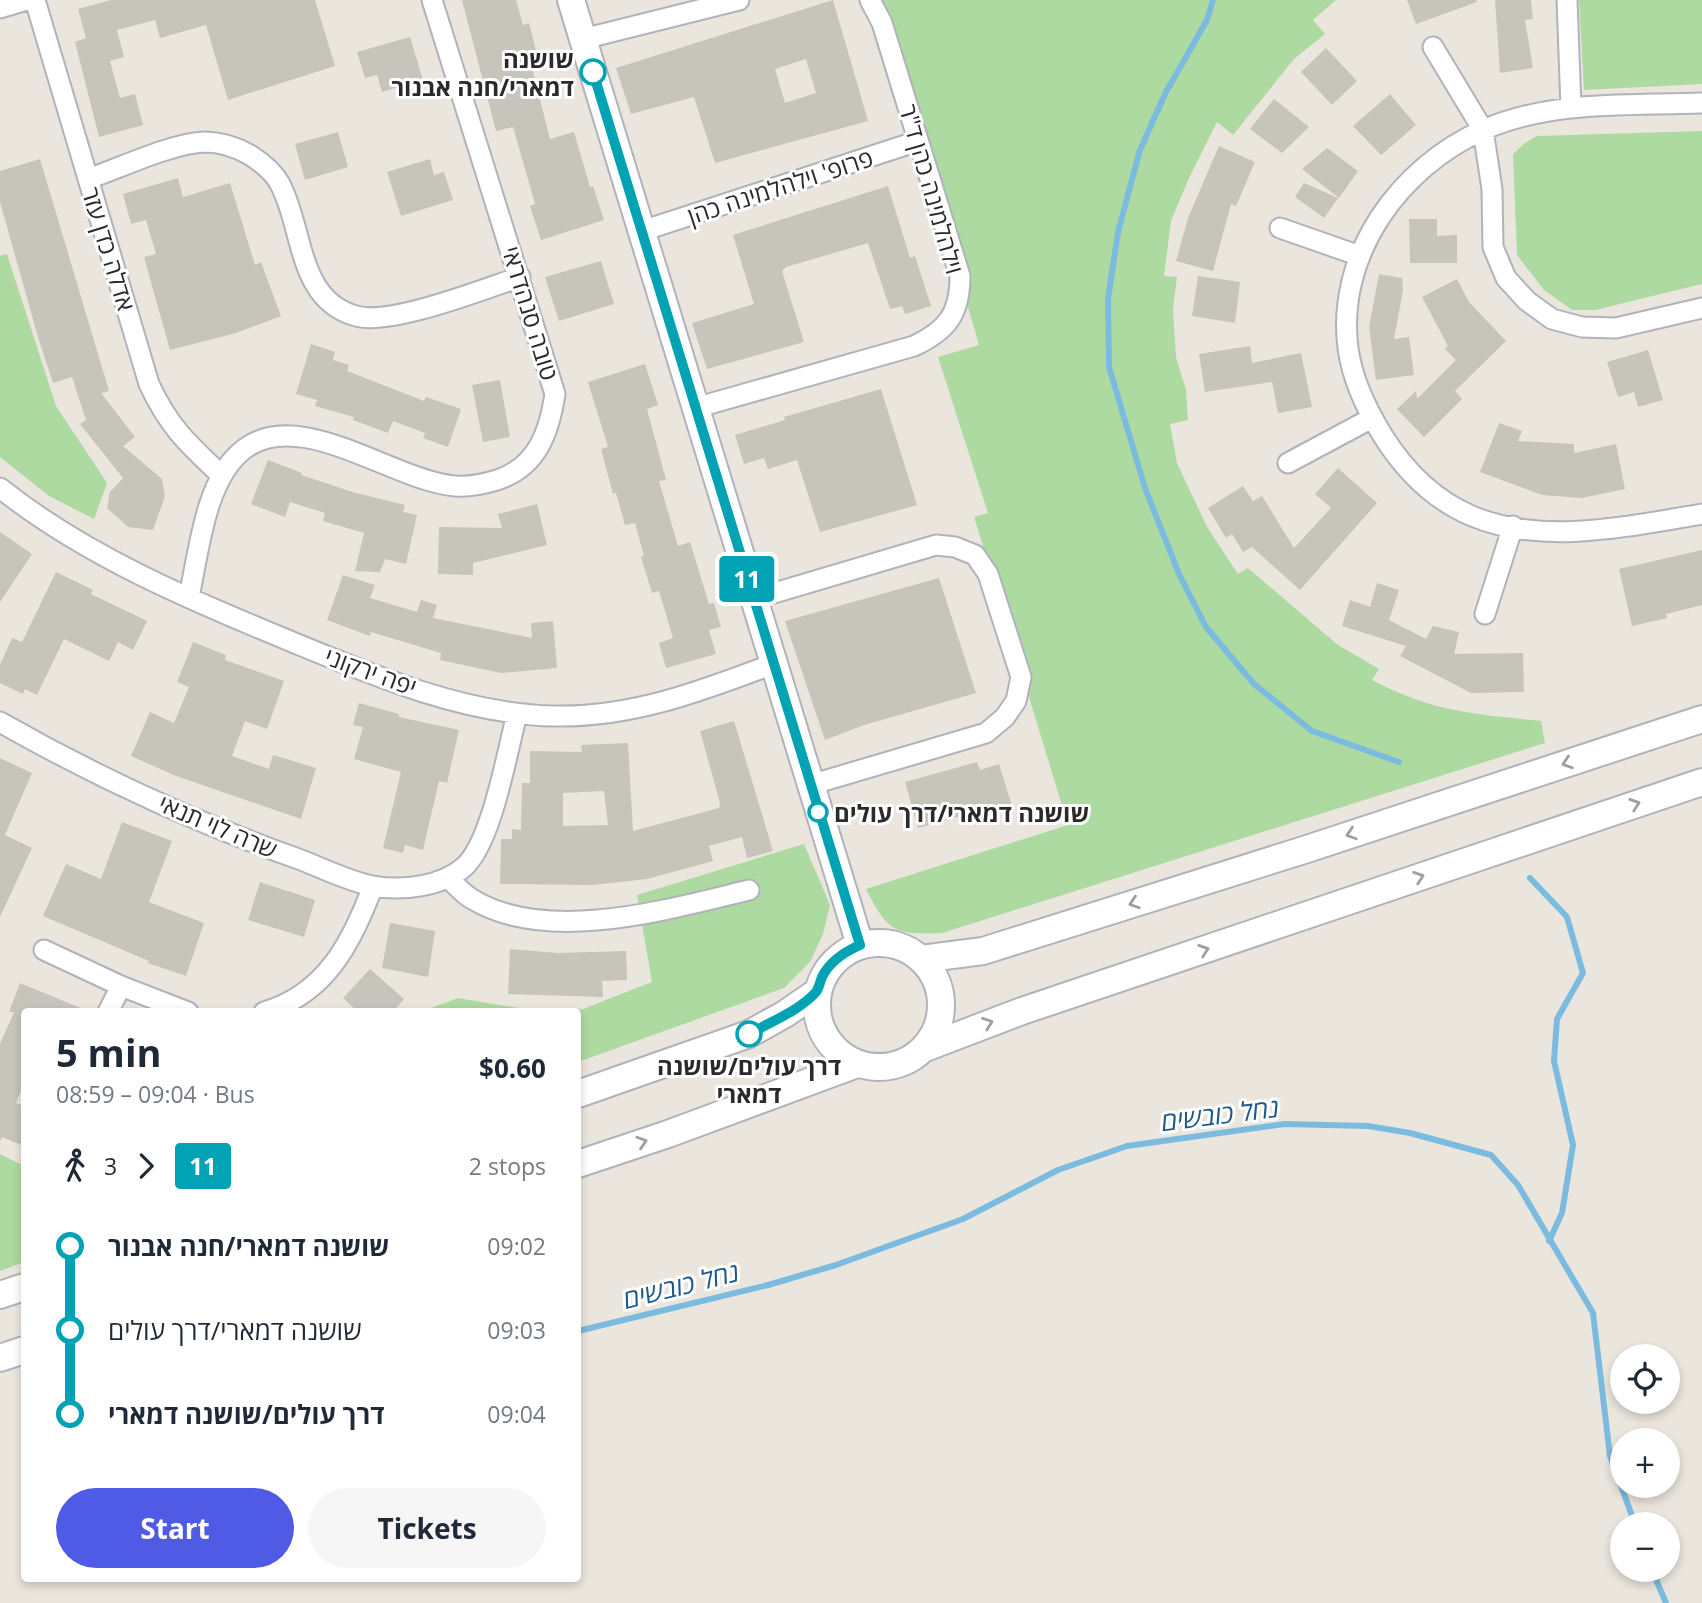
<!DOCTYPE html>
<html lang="en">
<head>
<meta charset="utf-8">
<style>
  body { margin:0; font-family:"Open Sans",Heebo,sans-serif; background:#f6f6f7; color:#1f2937; height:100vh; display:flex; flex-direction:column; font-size:26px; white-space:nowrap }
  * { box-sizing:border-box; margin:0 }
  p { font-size:23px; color:#747a83 }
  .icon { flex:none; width:38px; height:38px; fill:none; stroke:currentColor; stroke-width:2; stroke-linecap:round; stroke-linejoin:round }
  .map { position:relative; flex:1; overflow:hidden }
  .sheet { position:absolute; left:21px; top:1008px; width:560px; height:574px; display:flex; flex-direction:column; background:#fff; border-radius:7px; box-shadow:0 4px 10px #0003 }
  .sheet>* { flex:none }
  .badge { padding:0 14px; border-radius:5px; font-size:24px; line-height:46px }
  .controls { position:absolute; left:1610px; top:1344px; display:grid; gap:14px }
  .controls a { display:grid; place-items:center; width:70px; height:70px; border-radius:50%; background:#fff; box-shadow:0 4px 10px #0003; font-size:35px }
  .map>.badge { position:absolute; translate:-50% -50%; box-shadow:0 0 0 4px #fff }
  .legs { display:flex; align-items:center; gap:10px; height:77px; padding:0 35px; font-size:23px }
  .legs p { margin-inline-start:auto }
  .summary { display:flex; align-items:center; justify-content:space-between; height:119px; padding:0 35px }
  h1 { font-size:38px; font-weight:700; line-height:52px }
  .cta { display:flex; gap:14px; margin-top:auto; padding:14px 35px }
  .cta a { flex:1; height:80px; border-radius:42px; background:#4f5be5; color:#fff; font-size:28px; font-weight:700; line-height:80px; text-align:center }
  .cta a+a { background:#f6f6f7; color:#1f2937 }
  ul { padding:0 35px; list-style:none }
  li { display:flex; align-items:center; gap:24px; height:84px; font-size:26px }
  li i { display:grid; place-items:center; width:10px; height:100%; margin:0 9px; background:currentColor }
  li i::after { content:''; width:18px; height:18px; margin:-9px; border:5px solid; border-radius:50%; background:#fff }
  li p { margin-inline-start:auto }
  li:first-child i { background:linear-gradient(#0000 50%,currentColor 0) }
  li:last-child i { background:linear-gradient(currentColor 50%,#0000 0) }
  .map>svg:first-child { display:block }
  .green { fill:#addaa0 }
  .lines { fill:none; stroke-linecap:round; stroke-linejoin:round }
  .stream { stroke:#7cbbe0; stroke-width:6 }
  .building { fill:#c6c4bb; fill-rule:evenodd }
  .street-casing { stroke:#b1b2bc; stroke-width:23 }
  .secondary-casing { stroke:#b1b2bc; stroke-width:30 }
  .street { stroke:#fff; stroke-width:19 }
  .secondary { stroke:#fff; stroke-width:26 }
  .oneway { stroke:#9f9f9f }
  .line-1-casing { stroke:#fff; stroke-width:16 }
  .line-1 { stroke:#00a3b4; stroke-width:10 }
  .stop-1-dot { fill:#fff; stroke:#00a3b4; stroke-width:3.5 }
  .labels { text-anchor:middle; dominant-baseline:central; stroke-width:6; stroke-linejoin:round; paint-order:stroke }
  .stop-label { font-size:24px; font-weight:bold; fill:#2a2a2a; stroke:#fff; text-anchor:end }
  .street-label { font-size:24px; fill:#2a2a2a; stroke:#fff }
  .water-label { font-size:26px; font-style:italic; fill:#1d598a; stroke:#fff }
</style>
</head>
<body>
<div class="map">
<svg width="1702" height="1603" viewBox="0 0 1702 1603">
  <rect width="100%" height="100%" fill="#eae6dd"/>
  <path class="green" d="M 878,0 L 1336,0 L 1313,20 L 1325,34 L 1294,59 L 1233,135 L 1217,122 L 1189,178 L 1171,221 L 1164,276 L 1177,277 L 1173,309 L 1176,357 L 1186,390 L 1188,420 L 1170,424 L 1177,463 L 1207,527 L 1238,574 L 1248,568 L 1338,645 L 1379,669 L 1372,680 C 1433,712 1474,714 1541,721 L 1545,743 L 942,933 C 894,935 888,932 866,889 L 1068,825 L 974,517 L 988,513 L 938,357 L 979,345 Z
    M 1579,0 L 1702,0 L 1702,84 L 1584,90 Z
    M 1702,131 L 1702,284 L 1595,310 L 1572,310 L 1544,290 L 1517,255 L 1513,154 L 1525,143 L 1537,136 Z
    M 7,254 L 56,406 L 107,483 L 94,519 L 49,496 L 0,457 L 0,256 Z
    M 804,844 L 830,905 L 823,934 L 810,962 L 784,988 L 578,1062 L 578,1012 L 568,1012 L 583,1009 L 652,982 L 637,895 Z
    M 458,998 L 536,1011 L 423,1011 Z
    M 0,1154 L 24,1166 L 24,1262 L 0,1271 Z"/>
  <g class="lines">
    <path class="stream" d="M 1213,0 L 1207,20 L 1166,92 L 1140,150 L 1118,232 L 1108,299 L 1109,367 L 1145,488 L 1179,574 L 1206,627 L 1254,684 L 1312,731 L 1399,762
      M 1530,878 L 1567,917 L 1583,973 L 1557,1019 L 1554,1061 L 1573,1145 L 1562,1213 L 1549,1241
      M 578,1331 L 768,1285 L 836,1265 L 963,1219 L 1058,1170 L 1127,1146 L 1285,1124 L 1368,1126 L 1410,1133 L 1491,1155 L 1518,1185 L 1593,1313 L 1610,1456 L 1635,1524
      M 1652,1570 L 1666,1603"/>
  </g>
  <path class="building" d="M 111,0 L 315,0 L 335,66 L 228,100 L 206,25 L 160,38 L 155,20 L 117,30 L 124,57 L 110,61 L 120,98 L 135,94 L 143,125 L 99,137 L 75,42 L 86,38 L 78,9 Z
    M 462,0 L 516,0 L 523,25 L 529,23 L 536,50 L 528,52 L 550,139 L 574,132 L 590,187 L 593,186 L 604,220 L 541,240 L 530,206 L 535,204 L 513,127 L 496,131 Z
    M 833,0 L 868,121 L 715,163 L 694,97 L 631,114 L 616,68 ZM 806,59 L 816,93 L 785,103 L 775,69 Z
    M 1407,0 L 1476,0 L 1477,2 L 1416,24 Z
    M 1495,0 L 1531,0 L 1533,19 L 1525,20 L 1533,68 L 1500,73 Z
    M 410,37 L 423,80 L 382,92 L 377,75 L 365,78 L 357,52 Z
    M 1326,48 L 1357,81 L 1332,105 L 1301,72 Z
    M 1390,94 L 1416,125 L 1381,155 L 1353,126 Z
    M 1274,99 L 1309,127 L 1282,153 L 1250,129 Z
    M 338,132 L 348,167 L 305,180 L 295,144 Z
    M 1219,146 L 1255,162 L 1236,206 L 1231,204 L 1213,271 L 1176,261 L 1188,218 Z
    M 1327,148 L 1358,171 L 1339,198 L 1302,169 Z
    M 40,159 L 109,391 L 101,393 L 135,437 L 123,446 L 162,479 L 165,496 L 153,530 L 128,527 L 107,508 L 110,492 L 123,478 L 80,424 L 86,420 L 72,377 L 53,383 L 38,337 L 0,202 L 0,171 Z
    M 430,159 L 434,175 L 444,172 L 453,200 L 401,216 L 387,172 Z
    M 178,178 L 183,197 L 230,183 L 255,265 L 261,262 L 281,316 L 236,333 L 170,350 L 144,257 L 156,254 L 146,220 L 131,224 L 123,194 Z
    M 1304,183 L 1338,198 L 1324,218 L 1295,197 Z
    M 888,186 L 910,258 L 915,256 L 931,306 L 905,314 L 902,306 L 890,309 L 868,243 L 786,267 L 782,271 L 804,342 L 707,369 L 692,323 L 754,304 L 733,235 Z
    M 1409,219 L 1437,219 L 1437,236 L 1457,235 L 1457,263 L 1410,263 Z
    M 601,261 L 614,304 L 559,321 L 545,277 Z
    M 1379,274 L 1402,278 L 1403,290 L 1394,339 L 1409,337 L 1414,375 L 1376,380 L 1369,327 Z
    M 1198,276 L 1240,282 L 1235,323 L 1192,316 Z
    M 1457,279 L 1469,302 L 1506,341 L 1455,391 L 1462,399 L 1424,437 L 1397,409 L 1416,391 L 1417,399 L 1456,360 L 1445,349 L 1448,346 L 1422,297 Z
    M 311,344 L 335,352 L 333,360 L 349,365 L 347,371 L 424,401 L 426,397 L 461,409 L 448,447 L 423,438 L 425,433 L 393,421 L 388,433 L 353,420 L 354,417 L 315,406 L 317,400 L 296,394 Z
    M 1250,346 L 1252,363 L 1301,353 L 1312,407 L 1278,413 L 1272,382 L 1205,392 L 1199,354 Z
    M 1648,350 L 1663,400 L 1638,407 L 1634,392 L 1618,397 L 1607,362 Z
    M 645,364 L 658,405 L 647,409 L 666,480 L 659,481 L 678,546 L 690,542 L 709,604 L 714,603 L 721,627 L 709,630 L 716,654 L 666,668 L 659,643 L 673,638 L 659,591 L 652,593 L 641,557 L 644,556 L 635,523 L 625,525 L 616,493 L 613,494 L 601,449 L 608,447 L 588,382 Z
    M 500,380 L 510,437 L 483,442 L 472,385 Z
    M 881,389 L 917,505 L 820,532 L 797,460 L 768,469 L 764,458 L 744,464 L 735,435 L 785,420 L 784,417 Z
    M 1499,423 L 1522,431 L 1518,441 L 1574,444 L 1574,453 L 1616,444 L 1625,489 L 1582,498 L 1542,495 L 1480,472 Z
    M 268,460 L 302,473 L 301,475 L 356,493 L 405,505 L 403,512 L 417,515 L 406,564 L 385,559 L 380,572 L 355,571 L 364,533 L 323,521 L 325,513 L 290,502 L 285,517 L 251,504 Z
    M 1338,468 L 1377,503 L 1300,590 L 1252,547 L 1243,552 L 1232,534 L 1226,538 L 1208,508 L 1243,486 L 1253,501 L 1262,496 L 1294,548 L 1331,508 L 1315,494 Z
    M 537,504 L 547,545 L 473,563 L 473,575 L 438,574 L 439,527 L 502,528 L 498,514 Z
    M 0,532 L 32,554 L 0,602 Z
    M 1702,550 L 1702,605 L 1666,614 L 1667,618 L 1632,626 L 1619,569 Z
    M 56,572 L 93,590 L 91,594 L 147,621 L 133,650 L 118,642 L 109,661 L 64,639 L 37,695 L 25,689 L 23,694 L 0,683 L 0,665 L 12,638 L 22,642 Z
    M 343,575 L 375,585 L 370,598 L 417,612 L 421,600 L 437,605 L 433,618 L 532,638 L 531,623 L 553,621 L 557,668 L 501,673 L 440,660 L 441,653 L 371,632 L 370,636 L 327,620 Z
    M 939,578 L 976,693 L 864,725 L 825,740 L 785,621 Z
    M 1377,583 L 1399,590 L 1389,620 L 1426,639 L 1433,626 L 1459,632 L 1454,654 L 1523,653 L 1524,692 L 1471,693 L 1400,656 L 1406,646 L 1342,626 L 1350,600 L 1370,607 Z
    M 193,642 L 226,655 L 225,660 L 284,681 L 267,729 L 245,721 L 232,756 L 269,769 L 273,755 L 316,768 L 301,819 L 176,776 L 131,756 L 150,712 L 174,723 L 189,687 L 177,682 Z
    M 359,703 L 399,714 L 399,717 L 459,730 L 447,783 L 439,781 L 423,850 L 405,845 L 403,853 L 383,848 L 401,772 L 354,759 L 363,727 L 353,725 Z
    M 734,721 L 773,851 L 747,858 L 742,837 L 709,846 L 713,861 L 647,879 L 593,885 L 500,884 L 501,839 L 512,839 L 512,829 L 521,830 L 522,783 L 530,783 L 530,751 L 582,752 L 581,745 L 628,743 L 633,831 L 719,808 L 720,803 L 700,731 ZM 604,791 L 608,825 L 563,826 L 563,793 Z
    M 0,758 L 32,773 L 5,835 L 32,848 L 0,917 Z
    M 977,762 L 980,770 L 999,764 L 1012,806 L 971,819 L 969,814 L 918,828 L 905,782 Z
    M 122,822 L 172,841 L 149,902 L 204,923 L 186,976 L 148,963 L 149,961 L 43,916 L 66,864 L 101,879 Z
    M 260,882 L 315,900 L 304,937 L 248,920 Z
    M 390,923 L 435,931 L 428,977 L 382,968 Z
    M 510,949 L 558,953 L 626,951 L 627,980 L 602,981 L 603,997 L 508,994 Z
    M 370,969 L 404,999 L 393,1012 L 358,1012 L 343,998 Z
    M 20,983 L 88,1011 L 24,1012 L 24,1083 L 16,1103 L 24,1106 L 24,1146 L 2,1137 L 0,1141 L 0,1044 L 14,1012 L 9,1012 Z"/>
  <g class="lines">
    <g class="street-casing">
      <path id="street" d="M 35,0 L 149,384 C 169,427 187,443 221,475
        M 1567,0 L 1571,108
        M 0,8 L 27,0
        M 583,39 L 739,0
        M 1433,47 L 1483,130 L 1492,189 L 1493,247 L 1506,278 L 1527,301 L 1552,319 L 1582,327 L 1616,328 L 1702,308
        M 1702,103 C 1629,106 1551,100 1483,130 C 1400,167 1336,254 1348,348 C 1352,379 1367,410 1383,436 C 1405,471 1434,500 1472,516 C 1543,546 1629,526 1702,514
        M 88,179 C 120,168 172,143 205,142 C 221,142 236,147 250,155 C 261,162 274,173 280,184 C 304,229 297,300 356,316 C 391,326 483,289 520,277
        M 1280,228 L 1360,256
        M 642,231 L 918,141
        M 695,408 L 914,346 C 948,330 960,313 960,276 L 882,23 L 870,0
        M 1288,463 L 1372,418
        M 0,488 C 84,555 190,600 290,641 C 372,675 463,714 553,716 C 631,718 702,691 773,664
        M 189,597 C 199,551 205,480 243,450 C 299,405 393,481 455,486 C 469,487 484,484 497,480 C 537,467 549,433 555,394 L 432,0
        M 754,599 L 936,545 L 955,547 L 975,555 L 988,574 L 1021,677 L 1016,701 L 1005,717 L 986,733 L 810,785
        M 1485,614 L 1513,526
        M 0,722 C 93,775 192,821 293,857 C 319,866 346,881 373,886 C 402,891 441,887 464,867 C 492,842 507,752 517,714
        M 448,878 C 456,885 463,894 472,899 C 547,945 670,909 749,890
        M 44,950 L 121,986 L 188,1012
        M 108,1012 L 121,986
        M 264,1012 C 326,994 352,942 373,886"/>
    </g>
    <g class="secondary-casing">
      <path id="secondary" d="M 571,0 L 860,945
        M817 1005a62 62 0 1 1 124 0a62 62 0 1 1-124 0Z
        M 921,959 L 983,951 L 1307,849 L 1702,719
        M 925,1048 L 1022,1011 L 1702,782
        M 578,1094 L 749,1034 L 785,1014 L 817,992
        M 578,1164 L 668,1134 L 857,1064
        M 0,1295 L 24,1287
        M 0,1358 L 24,1350"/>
    </g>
    <use href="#street" class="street"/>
    <use href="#secondary" class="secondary"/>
  </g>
  <defs><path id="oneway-chevron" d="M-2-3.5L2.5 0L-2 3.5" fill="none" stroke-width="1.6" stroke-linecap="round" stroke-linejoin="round" transform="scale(1.75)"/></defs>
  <g class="oneway">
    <use href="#oneway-chevron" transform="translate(1567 763) rotate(162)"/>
    <use href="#oneway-chevron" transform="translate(1635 804) rotate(-19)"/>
    <use href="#oneway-chevron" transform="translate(1351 834) rotate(162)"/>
    <use href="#oneway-chevron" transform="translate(1419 877) rotate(-19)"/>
    <use href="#oneway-chevron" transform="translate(1134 903) rotate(162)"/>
    <use href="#oneway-chevron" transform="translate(1204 950) rotate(-19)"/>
    <use href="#oneway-chevron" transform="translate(988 1023) rotate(-20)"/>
    <use href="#oneway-chevron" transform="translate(642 1142) rotate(-18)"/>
  </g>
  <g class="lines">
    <g class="line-1-casing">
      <path id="line-1" d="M 593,72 L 860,945 C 844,952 830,961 822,977 C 820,982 819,988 816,992 C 799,1011 770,1022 749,1034"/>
    </g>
    <use href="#line-1" class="line-1"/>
  </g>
  <g class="stop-1-dot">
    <circle cx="593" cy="72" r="12"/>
    <circle cx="818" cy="812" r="9"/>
    <circle cx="749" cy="1034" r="12"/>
  </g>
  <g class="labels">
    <g class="stop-label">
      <text x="574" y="58">שושנה<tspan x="574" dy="28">דמארי/חנה אבנור</tspan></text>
      <text x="834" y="812" text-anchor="start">שושנה דמארי/דרך עולים</text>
      <text x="749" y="1065" text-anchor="middle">דרך עולים/שושנה<tspan x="749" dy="28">דמארי</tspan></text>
    </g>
    <g class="street-label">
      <text transform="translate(780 186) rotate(-18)">פרופ' וילהלמינה כהן</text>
      <text transform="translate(932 189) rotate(74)">וילהלמינה כהן ד"ר</text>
      <text transform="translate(109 249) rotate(73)">אדלה כדן עזר</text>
      <text transform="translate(531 313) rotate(73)">טובה סנהדראי</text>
      <text transform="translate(371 671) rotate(20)">יפה ירקוני</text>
      <text transform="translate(218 826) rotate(23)">שרה לוי תנאי</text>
    </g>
    <g class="water-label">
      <text transform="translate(1220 1114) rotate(-7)">נחל כובשים</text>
      <text transform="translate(681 1285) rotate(-14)">נחל כובשים</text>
    </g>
  </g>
</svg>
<div class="controls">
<a><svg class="icon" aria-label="locate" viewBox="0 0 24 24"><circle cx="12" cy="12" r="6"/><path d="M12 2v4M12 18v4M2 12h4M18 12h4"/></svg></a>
<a>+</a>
<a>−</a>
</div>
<b class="badge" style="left:747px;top:579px;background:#00a3b4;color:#fff">11</b>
<section class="sheet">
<div class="summary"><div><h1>5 min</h1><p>08:59 – 09:04 · Bus</p></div><b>$0.60</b></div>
<div class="legs"><svg class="icon" aria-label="walk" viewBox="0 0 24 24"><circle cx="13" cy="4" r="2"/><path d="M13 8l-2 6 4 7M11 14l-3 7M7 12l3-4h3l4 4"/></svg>3<svg class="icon" aria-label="forward" viewBox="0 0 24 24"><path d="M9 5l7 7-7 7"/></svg><b class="badge" style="background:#00a3b4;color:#fff">11</b><p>2 stops</p></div>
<ul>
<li><i style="color:#00a3b4"></i><b>שושנה דמארי/חנה אבנור</b><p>09:02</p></li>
<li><i style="color:#00a3b4"></i><span>שושנה דמארי/דרך עולים</span><p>09:03</p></li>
<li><i style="color:#00a3b4"></i><b>דרך עולים/שושנה דמארי</b><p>09:04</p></li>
</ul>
<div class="cta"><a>Start</a><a>Tickets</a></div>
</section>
</div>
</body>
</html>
